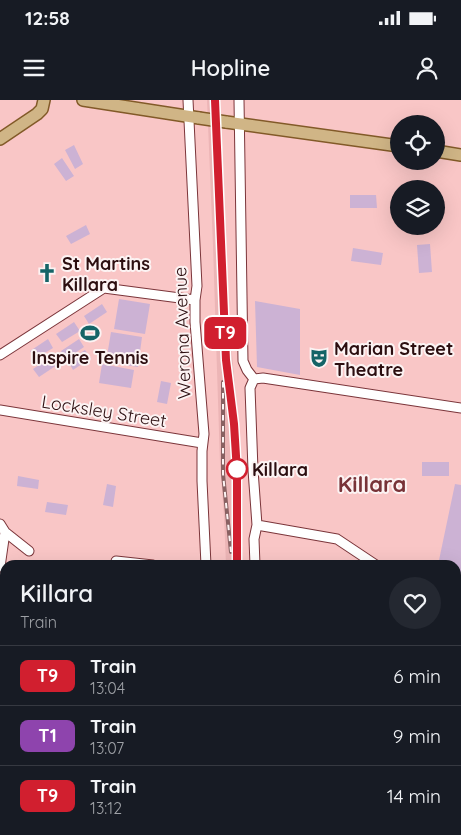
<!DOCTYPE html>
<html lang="en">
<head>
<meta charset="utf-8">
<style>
  body { margin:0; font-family:Quicksand,sans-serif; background:#242831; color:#f1f3f6; height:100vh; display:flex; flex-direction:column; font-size:19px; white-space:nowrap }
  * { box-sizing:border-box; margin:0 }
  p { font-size:16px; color:#9ea1a6 }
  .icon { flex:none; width:28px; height:28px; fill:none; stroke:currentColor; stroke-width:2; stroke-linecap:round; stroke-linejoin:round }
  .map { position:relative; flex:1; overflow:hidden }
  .details { position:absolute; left:0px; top:460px; width:461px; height:275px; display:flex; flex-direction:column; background:#171b24; border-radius:15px 15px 0 0; box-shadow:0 5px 20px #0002 }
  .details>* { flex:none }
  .badge { padding:0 10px; border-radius:8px; font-size:18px; line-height:32px }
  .controls { position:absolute; left:390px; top:15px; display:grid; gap:10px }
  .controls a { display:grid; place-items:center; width:55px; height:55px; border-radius:50%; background:#171b24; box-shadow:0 5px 20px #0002; font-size:25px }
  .map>.badge { position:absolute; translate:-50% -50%; box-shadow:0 0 0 2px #fff }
  .round { display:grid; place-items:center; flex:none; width:52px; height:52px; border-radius:26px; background:#242831 }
  .headline { display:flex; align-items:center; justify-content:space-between; height:85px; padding:0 20px }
  h1 { font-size:24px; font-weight:600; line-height:38px }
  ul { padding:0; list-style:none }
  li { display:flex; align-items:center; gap:15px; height:60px; padding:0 20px; border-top:1px solid #363941 }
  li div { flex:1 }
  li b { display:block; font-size:19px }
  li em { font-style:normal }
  li .badge { min-width:55px; font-weight:700; text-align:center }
  .status { display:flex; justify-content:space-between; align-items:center; height:35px; padding:0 25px; background:#171b24; direction:ltr }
  .status svg { height:14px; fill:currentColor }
  header { display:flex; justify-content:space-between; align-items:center; height:65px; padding:0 20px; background:#171b24; font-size:22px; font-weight:600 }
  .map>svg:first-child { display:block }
  .built { fill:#ecb5b6 }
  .green { fill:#ccb2d4 }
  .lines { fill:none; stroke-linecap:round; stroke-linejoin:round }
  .minor-casing { stroke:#7b353a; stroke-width:11 }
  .major-casing { stroke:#825a28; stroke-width:14 }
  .minor { stroke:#fff; stroke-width:9 }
  .major { stroke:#d0b586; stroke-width:11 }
  .rail-casing { stroke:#896162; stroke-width:4 }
  .rail { stroke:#fcf3f3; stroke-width:2; stroke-dasharray:5.5; stroke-linecap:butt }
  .major-bridge-casing { stroke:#825a28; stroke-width:14; stroke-linecap:butt }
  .major-bridge { stroke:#d0b586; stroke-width:11 }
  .line-casing { stroke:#fff; stroke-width:11 }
  .line { stroke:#d11f2f; stroke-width:8 }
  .stop-dot { fill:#fff; stroke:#d11f2f; stroke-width:2.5 }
  .labels { text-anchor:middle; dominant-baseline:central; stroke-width:4; stroke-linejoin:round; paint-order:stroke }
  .poi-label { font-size:18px; font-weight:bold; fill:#2c0e10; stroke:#fcf3f3; text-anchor:start }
  .street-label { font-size:18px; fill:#2c0e10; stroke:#fcf3f3 }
  .stop-label { font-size:18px; font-weight:bold; fill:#2c0e10; stroke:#fcf3f3; text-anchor:start }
  .district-label { font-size:22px; font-weight:bold; fill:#783237; stroke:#fcf3f3 }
</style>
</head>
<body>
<div class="status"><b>12:58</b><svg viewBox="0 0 49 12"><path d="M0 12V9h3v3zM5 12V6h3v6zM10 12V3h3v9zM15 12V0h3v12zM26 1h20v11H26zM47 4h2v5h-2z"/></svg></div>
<header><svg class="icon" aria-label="menu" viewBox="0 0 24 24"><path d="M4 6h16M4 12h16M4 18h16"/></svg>Hopline<svg class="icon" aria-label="person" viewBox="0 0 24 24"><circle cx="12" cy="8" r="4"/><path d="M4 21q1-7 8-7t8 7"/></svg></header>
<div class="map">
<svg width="461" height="735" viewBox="0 0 461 735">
  <rect width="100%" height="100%" fill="#f9c6c6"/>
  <path class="built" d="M 207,0 L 218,0 L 228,211 L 242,360 L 243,409 L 240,465 L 226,465 L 224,416 L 220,363 L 213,146 Z"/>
  <path class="green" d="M 74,45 L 83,64 L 75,69 L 65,50 Z
    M 62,58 L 74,76 L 66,81 L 54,64 Z
    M 350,95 L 376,95 L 377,108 L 350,108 Z
    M 86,125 L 90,134 L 71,144 L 66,136 Z
    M 430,144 L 432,172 L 419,173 L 417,145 Z
    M 353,148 L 383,153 L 381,165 L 351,161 Z
    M 119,199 L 150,204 L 145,234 L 114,229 Z
    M 255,201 L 300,209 L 300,275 L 257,267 Z
    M 102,204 L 107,212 L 89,224 L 84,216 Z
    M 74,222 L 80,231 L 62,242 L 56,234 Z
    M 111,232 L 142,237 L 138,267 L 106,262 Z
    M 48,239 L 53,248 L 35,259 L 30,251 Z
    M 79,239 L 84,247 L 66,259 L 61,251 Z
    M 85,250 L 91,258 L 73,270 L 68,261 Z
    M 51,257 L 57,265 L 39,277 L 33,269 Z
    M 102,264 L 134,270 L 131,288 L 99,283 Z
    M 161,281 L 171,283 L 167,304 L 157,302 Z
    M 422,362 L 449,362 L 449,376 L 422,376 Z
    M 18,376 L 39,380 L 38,389 L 17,386 Z
    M 107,384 L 116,386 L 113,407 L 103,405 Z
    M 455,384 L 461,385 L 461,516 L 456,513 L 456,465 L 438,465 Z
    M 47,402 L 68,405 L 66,415 L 45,412 Z"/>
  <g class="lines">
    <g class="minor-casing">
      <path id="minor" d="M 188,0 L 197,186 L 195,200 L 195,222 L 204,334 L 202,351 L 202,381 L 206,465
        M 239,0 L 243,261 L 247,270 L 254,279
        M 0,255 L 104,188 L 195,200
        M 254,279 L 263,278 L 461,308
        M 254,279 L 250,288 L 253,370 L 257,425 L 254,439 L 255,465
        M 0,310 L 202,343
        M 0,424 L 5,432 L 0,467
        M 257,425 L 337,439 L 376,465
        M 5,432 L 29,451
        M 116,461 L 153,465
        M 0,501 L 5,504
        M 456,524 L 461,528
        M 0,614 L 5,615
        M 456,694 L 461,695
        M 216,730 L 217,735"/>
    </g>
    <g class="major-casing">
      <path id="major" d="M 83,0 L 199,18
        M 226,22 L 399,46
        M 0,39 L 37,14 L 42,9 L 44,0
        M 436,51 L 461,55"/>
    </g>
    <use href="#minor" class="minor"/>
    <use href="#major" class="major"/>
    <g class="rail-casing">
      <path id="rail" d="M 214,0 L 226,261 L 233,324 L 237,372 L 237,465
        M 223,282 L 223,374 L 231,452
        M 243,730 L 243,735"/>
    </g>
    <use href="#rail" class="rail"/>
    <g class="major-bridge-casing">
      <path id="major-bridge" d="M 199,18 L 226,22"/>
    </g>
    <use href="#major-bridge" class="major-bridge"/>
  </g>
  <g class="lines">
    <g class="line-casing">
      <path id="line" d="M 215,0 L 226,260 L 234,324 L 237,372 L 237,465"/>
    </g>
    <use href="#line" class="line"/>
  </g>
  <defs>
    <g id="church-bare" transform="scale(1.5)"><path d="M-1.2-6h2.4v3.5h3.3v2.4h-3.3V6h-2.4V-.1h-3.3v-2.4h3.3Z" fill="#156467" stroke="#fcf3f3" stroke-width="2.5" paint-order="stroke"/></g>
    <g id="stadium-bare" transform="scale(1.5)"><path d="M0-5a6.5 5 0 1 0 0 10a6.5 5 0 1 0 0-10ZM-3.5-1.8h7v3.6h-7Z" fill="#156467" stroke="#fcf3f3" stroke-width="2.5" paint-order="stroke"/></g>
    <g id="theatre-bare" transform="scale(1.5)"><path d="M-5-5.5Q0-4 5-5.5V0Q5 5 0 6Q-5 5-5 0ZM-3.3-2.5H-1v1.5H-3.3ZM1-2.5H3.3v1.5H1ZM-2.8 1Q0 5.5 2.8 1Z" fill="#156467" stroke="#fcf3f3" stroke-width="2.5" paint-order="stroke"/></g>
  </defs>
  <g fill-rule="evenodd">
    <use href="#church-bare" x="47" y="173"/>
    <use href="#stadium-bare" x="90" y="233"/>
    <use href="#theatre-bare" x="319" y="258"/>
  </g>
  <circle class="stop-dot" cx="237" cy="369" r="10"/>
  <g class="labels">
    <g class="poi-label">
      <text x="62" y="163">St Martins<tspan x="62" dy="21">Killara</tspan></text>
      <text x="334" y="248">Marian Street<tspan x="334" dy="21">Theatre</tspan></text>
      <text x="90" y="257" text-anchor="middle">Inspire Tennis</text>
    </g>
    <g class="street-label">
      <text transform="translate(182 233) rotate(-92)">Werona Avenue</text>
      <text transform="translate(104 311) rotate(9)">Locksley Street</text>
    </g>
    <g class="stop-label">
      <text x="252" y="369">Killara</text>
    </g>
    <g class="district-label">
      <text x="372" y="384">Killara</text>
    </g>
  </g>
</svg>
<div class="controls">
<a><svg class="icon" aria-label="locate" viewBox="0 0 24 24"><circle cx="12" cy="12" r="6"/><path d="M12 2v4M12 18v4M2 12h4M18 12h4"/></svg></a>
<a><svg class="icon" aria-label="layers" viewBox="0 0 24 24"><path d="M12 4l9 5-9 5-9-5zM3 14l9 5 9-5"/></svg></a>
</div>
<b class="badge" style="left:225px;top:233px;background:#d11f2f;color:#fff">T9</b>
<section class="details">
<div class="headline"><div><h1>Killara</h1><p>Train</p></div><a class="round"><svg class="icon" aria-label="heart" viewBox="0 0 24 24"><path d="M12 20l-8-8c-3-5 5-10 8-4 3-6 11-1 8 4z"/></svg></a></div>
<ul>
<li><span class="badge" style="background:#d11f2f;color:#fff">T9</span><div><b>Train</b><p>13:04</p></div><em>6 min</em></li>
<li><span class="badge" style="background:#8e44ad;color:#fff">T1</span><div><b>Train</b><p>13:07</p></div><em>9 min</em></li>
<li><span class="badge" style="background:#d11f2f;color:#fff">T9</span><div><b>Train</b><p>13:12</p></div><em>14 min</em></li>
</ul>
</section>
</div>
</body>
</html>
